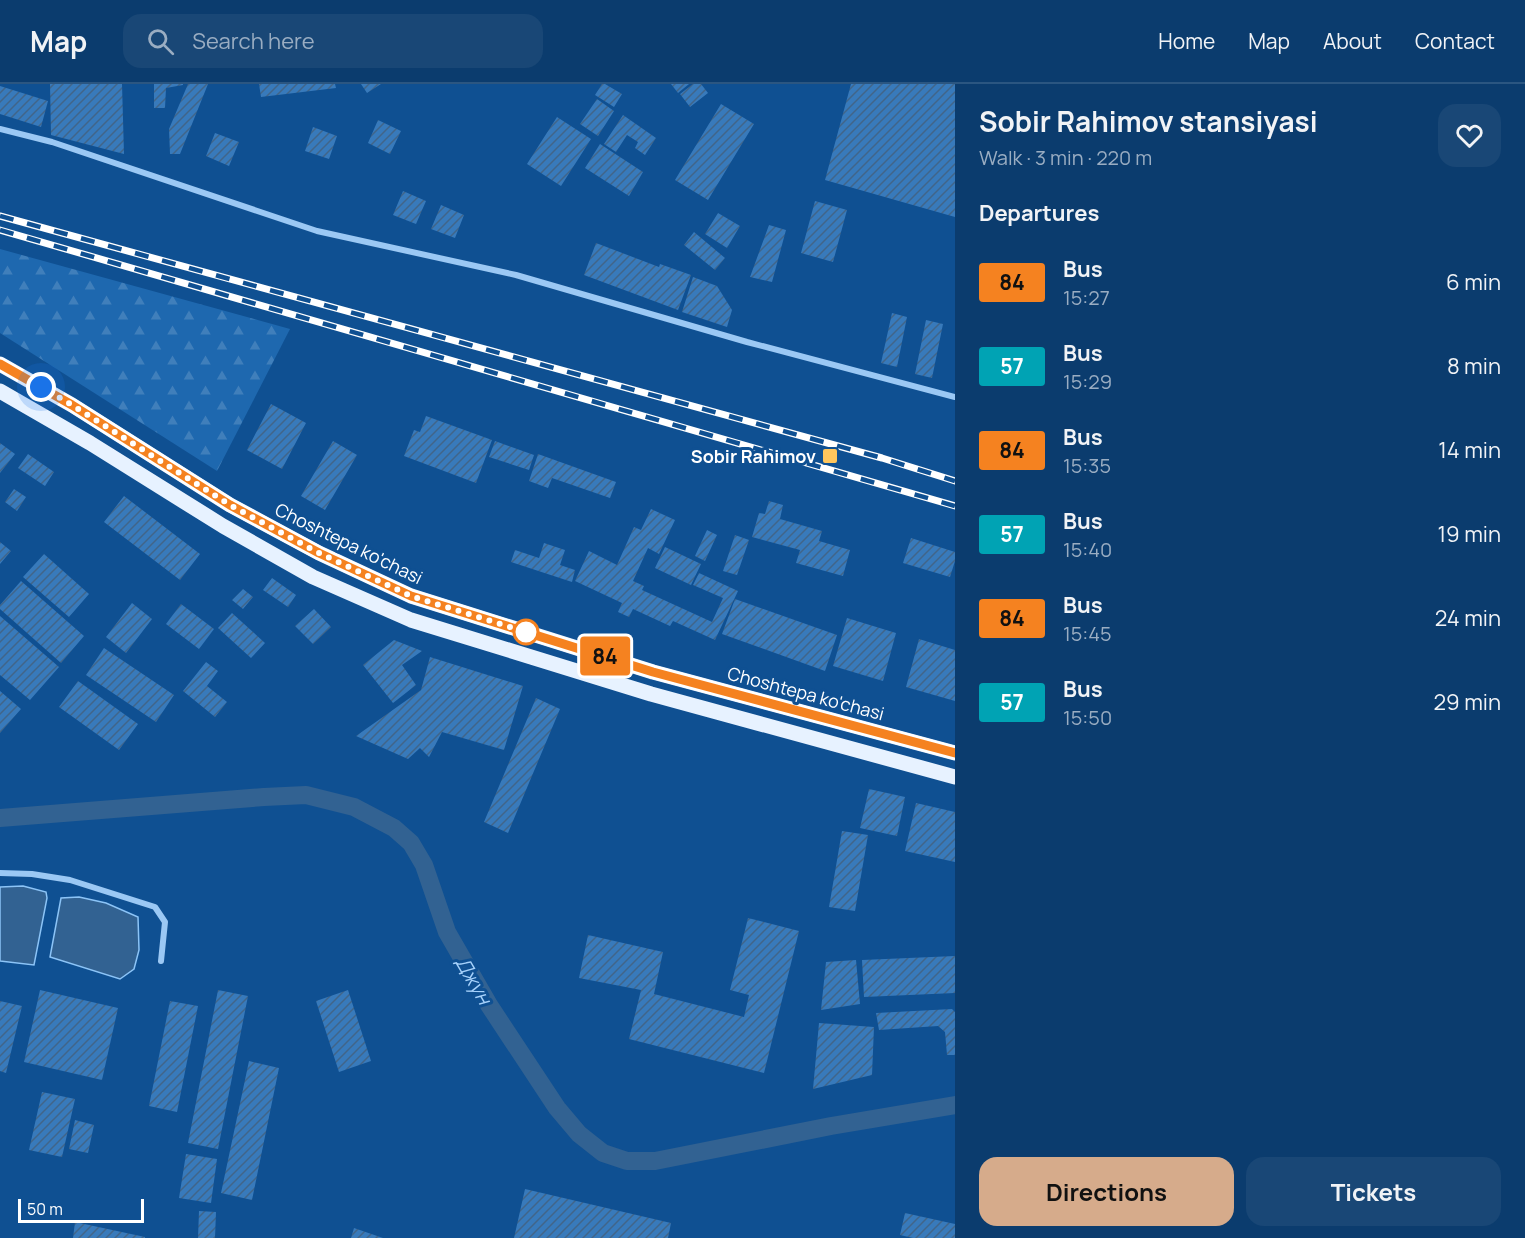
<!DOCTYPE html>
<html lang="en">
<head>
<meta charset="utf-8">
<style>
  body { margin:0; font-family:Manrope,sans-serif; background:#194776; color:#f1f3f6; height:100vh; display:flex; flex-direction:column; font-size:22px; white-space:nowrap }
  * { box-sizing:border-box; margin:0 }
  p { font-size:20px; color:#9aadc2 }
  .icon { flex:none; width:33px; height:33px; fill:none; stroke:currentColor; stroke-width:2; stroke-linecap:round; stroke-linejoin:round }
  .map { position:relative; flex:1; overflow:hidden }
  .drawer { display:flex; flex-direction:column; background:#0b3c6e; width:570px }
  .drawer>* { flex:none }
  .badge { padding:0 12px; border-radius:4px; font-size:21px; line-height:39px }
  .scale { position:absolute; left:18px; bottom:15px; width:126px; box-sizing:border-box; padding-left:6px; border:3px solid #fff; border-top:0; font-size:16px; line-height:21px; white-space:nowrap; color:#fff; -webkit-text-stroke:4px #0f5092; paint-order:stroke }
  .you { position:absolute; width:30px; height:30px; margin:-15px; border:4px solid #fff; border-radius:50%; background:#1a73e8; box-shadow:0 0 0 9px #1a73e833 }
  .map>.badge { position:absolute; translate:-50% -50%; box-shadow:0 0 0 3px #fff }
  h2 { padding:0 24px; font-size:22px; line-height:54px }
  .round { display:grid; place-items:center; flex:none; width:63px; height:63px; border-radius:18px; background:#194776 }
  .headline { display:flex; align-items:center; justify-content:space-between; height:102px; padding:0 24px }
  h1 { font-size:28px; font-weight:700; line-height:45px }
  .button { display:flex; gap:12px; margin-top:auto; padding:12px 24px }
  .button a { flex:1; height:69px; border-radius:18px; background:#d6ab8b; color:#111; font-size:24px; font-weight:700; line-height:69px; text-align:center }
  .button a+a { background:#194776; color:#f1f3f6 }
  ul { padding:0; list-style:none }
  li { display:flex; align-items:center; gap:18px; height:84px; padding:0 24px }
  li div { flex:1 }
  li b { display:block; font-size:22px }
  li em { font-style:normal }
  li .badge { min-width:66px; font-weight:700; text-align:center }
  header { display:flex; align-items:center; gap:36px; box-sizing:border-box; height:84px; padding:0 30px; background:#0b3c6e; border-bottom:2px solid #2b5681 }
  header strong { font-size:28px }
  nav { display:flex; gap:33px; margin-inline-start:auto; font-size:21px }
  .search { width:420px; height:54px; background:#194776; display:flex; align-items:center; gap:15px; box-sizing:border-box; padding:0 21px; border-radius:18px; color:#9aadc2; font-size:22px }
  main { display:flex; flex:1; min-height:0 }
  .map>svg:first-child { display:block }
  .forest { fill:url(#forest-firs) }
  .water { fill:#326292; stroke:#8cc4f7; stroke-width:1.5 }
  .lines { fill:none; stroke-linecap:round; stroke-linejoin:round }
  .canal { stroke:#326292; stroke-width:18 }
  .building { fill:url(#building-hatch) }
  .minor { stroke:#9bc8f4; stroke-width:6 }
  .primary { stroke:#e7f2ff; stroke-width:15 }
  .rail-casing { stroke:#fff; stroke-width:7 }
  .rail { stroke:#0f5092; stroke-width:4.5; stroke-dasharray:14; stroke-linecap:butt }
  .line-casing { stroke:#fff; stroke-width:14 }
  .line { stroke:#f58220; stroke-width:9 }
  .walk { stroke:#fff; stroke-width:6; stroke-dasharray:0 10.8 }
  .poi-dot { fill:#ffc65d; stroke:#0f5092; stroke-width:2 }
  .stop-dot { fill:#fff; stroke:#f58220; stroke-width:3 }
  .labels { text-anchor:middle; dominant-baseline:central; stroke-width:6; stroke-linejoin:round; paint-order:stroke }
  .poi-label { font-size:18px; font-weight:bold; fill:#fff; stroke:#0f5092; text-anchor:end }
  .street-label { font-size:18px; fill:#fff; stroke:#0f5092 }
  .water-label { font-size:20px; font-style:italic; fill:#a7d2fb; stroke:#0f5092 }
</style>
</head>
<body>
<header>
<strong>Map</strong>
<div class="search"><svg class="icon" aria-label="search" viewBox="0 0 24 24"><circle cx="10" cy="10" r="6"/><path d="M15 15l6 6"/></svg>Search here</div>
<nav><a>Home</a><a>Map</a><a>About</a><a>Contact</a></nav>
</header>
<main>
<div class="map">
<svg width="955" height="1154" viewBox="0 0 955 1154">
  <defs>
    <pattern id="forest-firs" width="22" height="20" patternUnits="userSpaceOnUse" patternTransform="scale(1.5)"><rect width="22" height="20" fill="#1e68af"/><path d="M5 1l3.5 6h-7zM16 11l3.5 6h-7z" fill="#407fbb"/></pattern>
    <pattern id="building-hatch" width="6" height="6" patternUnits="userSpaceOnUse" patternTransform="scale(1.5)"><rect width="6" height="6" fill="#387abb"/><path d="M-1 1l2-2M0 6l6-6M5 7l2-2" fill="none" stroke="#416589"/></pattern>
  </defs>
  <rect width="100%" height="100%" fill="#0f5092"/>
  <path class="forest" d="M 0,165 L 290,245 L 217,387 L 0,249 Z"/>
  <path class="water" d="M 23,802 L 46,808 L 47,814 L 34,881 L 0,877 L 0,803 Z
    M 79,813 L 106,819 L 138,833 L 139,866 L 134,885 L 120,895 L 50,873 L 61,814 Z"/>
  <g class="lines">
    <path class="canal" d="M 0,734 L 264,713 L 306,711 L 354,723 L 394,744 L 411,759 L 424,781 L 447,848 L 489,921 L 557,1024 L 579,1050 L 603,1069 L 627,1077 L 655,1077 L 831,1042 L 955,1021"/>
  </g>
  <path class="building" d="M 50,0 L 122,0 L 124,70 L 51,51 Z
    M 154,0 L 183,0 L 183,1 L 166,4 L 165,24 L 154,24 Z
    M 188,0 L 208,0 L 180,70 L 170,70 L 169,45 Z
    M 259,0 L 335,0 L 336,4 L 261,13 Z
    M 361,0 L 381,0 L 367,9 Z
    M 602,0 L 605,0 L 622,10 L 614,23 L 595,11 Z
    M 671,0 L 689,0 L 678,9 Z
    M 693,0 L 701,0 L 708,9 L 690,23 L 680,10 Z
    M 851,0 L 955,0 L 955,133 L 825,96 Z
    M 0,2 L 48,17 L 41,43 L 0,30 Z
    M 597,15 L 614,27 L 598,52 L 580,40 Z
    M 721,20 L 754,40 L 708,116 L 675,96 Z
    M 623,31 L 656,54 L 645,71 L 635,64 L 638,58 L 627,51 L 616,68 L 604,60 Z
    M 557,33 L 591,55 L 561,102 L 527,80 Z
    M 378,36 L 401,47 L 390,70 L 368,59 Z
    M 313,43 L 337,52 L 329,75 L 305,67 Z
    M 215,49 L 239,58 L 229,82 L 206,72 Z
    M 600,60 L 643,88 L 629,112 L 585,84 Z
    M 403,107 L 426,117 L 416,140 L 393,131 Z
    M 815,117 L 847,126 L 833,178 L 801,169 Z
    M 441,121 L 464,131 L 455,154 L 431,145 Z
    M 718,129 L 740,142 L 727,164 L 705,150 Z
    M 769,141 L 786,146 L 772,198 L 750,193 Z
    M 694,148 L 725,174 L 715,186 L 684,161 Z
    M 596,159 L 659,183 L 660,180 L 691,191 L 678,226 L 584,191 Z
    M 693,193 L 717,202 L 732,226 L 727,243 L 682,228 Z
    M 892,229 L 907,233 L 897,283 L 881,279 Z
    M 926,236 L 943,240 L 932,294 L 915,290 Z
    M 271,320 L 306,339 L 282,385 L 247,366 Z
    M 426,332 L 492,356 L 476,399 L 404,372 L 414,346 L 420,348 Z
    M 333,357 L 357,371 L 325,426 L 301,412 Z
    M 495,357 L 534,371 L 529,386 L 489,373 Z
    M 0,359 L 15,370 L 0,389 Z
    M 28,370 L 54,388 L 45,402 L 18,384 Z
    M 538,370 L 616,398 L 610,414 L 552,394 L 548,404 L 529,397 Z
    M 14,405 L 26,413 L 17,427 L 5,418 Z
    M 124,412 L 200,470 L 180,496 L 104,438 Z
    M 769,417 L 783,421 L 780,435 L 822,447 L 819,457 L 850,466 L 843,492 L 796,479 L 800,466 L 752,453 L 759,429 L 765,430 Z
    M 651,425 L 675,436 L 659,470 L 648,464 L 633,497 L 644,502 L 642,506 L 712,538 L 723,514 L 693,501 L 699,489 L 738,507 L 715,556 L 673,537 L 670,542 L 633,525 L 629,533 L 618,528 L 622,519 L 575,497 L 589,467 L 617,481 L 634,443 L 641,446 Z
    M 707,446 L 717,451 L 705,477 L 695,472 Z
    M 735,451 L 749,456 L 737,491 L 723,487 Z
    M 911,454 L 955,468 L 955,477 L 950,493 L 903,479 Z
    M 0,458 L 11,467 L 0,480 Z
    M 544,459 L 565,466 L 560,481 L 575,486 L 572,498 L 511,478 L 515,466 L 539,474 Z
    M 665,463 L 701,480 L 691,501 L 655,484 Z
    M 44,470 L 89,510 L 69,533 L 23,493 Z
    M 272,494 L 296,511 L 288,523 L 263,506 Z
    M 21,497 L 84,552 L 61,579 L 0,525 L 0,521 Z
    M 243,505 L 253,513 L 243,525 L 232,516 Z
    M 735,515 L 837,551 L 825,587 L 722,550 Z
    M 132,519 L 152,535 L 126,569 L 106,553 Z
    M 181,520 L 214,545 L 199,565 L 166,540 Z
    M 314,525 L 331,543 L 313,560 L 295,542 Z
    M 232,529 L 265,559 L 251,574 L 218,544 Z
    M 0,532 L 59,583 L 30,616 L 0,591 Z
    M 847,534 L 896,549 L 883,597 L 833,582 Z
    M 919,555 L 955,566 L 955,617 L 906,603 Z
    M 394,556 L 422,567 L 402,581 L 416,601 L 393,619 L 363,581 Z
    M 104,564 L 174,611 L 156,638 L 86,591 Z
    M 430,573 L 523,602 L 504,666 L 442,648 L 429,673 L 420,664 L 408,675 L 356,652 L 421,606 Z
    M 206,578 L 218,587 L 207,602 L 227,618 L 215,633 L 183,607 Z
    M 78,597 L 138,640 L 119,666 L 59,623 Z
    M 0,607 L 21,625 L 0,649 Z
    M 536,614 L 560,625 L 508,749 L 484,738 Z
    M 869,705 L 905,713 L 897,752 L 860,744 Z
    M 916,719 L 955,728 L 955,778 L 905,767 Z
    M 842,747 L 868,751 L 855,827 L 829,823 Z
    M 748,834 L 799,847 L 764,989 L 629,955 L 641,906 L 579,894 L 588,851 L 663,868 L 654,910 L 744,933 L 749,911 L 730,906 Z
    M 955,872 L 955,909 L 864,913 L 862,876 Z
    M 856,876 L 860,920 L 821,926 L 826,878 Z
    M 40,906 L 118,924 L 102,996 L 24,978 Z
    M 218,906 L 248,912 L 218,1065 L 188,1059 Z
    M 348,906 L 371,977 L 339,988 L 316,917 Z
    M 0,917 L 22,922 L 6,989 L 0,987 Z
    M 170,917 L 198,922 L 177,1028 L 149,1022 Z
    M 952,925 L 955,928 L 955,971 L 947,971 L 945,948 L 938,942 L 879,946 L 876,929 Z
    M 819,939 L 874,943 L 872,991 L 813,1005 Z
    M 249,977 L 279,984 L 252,1116 L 221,1109 Z
    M 42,1008 L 75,1015 L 62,1073 L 29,1066 Z
    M 75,1036 L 94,1041 L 88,1069 L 69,1065 Z
    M 186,1070 L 217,1075 L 211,1119 L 179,1114 Z
    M 525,1105 L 671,1139 L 668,1154 L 514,1154 Z
    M 199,1127 L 216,1128 L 215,1154 L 198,1154 Z
    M 905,1129 L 955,1140 L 955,1154 L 913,1154 L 900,1151 Z
    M 75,1138 L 145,1153 L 145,1154 L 73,1154 Z
    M 354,1144 L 383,1154 L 351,1154 Z"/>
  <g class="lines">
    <path class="minor" d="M 0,45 L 52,58 L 317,147 L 516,191 L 747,258 L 955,313
      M 0,789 L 32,790 L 70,796 L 155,823 L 165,838 L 161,877"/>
    <path class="primary" d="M 0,280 L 72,321 L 230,421 L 319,469 L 411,512 L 653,588 L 955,669
      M 0,307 L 90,359 L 223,442 L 313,493 L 411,536 L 651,610 L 955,693"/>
    <g class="rail-casing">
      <path id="rail" d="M 0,132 L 882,374 L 955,397
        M 0,146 L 955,422"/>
    </g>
    <use href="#rail" class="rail"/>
  </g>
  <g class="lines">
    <g class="line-casing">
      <path id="line" d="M 0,280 L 72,321 L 230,421 L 319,469 L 411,512 L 653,588 L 955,669"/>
    </g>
    <use href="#line" class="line"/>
    <path class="walk" d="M 41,303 L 72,321 L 230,421 L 319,469 L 411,512 L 526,548"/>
  </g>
  <rect class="poi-dot" x="822" y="364" width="16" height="16" rx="3"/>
  <circle class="stop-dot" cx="526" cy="548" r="12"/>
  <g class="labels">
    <g class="poi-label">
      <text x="816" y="372">Sobir Rahimov</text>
    </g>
    <g class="street-label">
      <text transform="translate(349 459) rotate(26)">Choshtepa ko'chasi</text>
      <text transform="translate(806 609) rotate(15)">Choshtepa ko'chasi</text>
    </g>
    <g class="water-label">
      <text transform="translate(474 896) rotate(60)">Джун</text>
    </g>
  </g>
</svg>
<div class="scale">50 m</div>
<div class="you" style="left:41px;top:303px"></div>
<b class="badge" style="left:605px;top:572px;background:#f58220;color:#111">84</b>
</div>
<section class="drawer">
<div class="headline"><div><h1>Sobir Rahimov stansiyasi</h1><p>Walk · 3 min · 220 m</p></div><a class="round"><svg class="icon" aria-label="heart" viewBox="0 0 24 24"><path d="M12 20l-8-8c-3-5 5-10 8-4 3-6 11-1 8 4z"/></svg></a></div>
<h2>Departures</h2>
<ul>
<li><span class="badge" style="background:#f58220;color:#111">84</span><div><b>Bus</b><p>15:27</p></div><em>6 min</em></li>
<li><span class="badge" style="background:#00a3b4;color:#fff">57</span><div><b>Bus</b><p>15:29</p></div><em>8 min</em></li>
<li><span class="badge" style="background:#f58220;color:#111">84</span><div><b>Bus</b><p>15:35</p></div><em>14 min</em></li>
<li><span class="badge" style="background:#00a3b4;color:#fff">57</span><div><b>Bus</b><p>15:40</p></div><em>19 min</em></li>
<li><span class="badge" style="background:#f58220;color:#111">84</span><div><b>Bus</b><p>15:45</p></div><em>24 min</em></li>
<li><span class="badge" style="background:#00a3b4;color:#fff">57</span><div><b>Bus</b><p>15:50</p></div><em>29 min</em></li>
</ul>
<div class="button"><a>Directions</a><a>Tickets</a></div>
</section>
</main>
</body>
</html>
